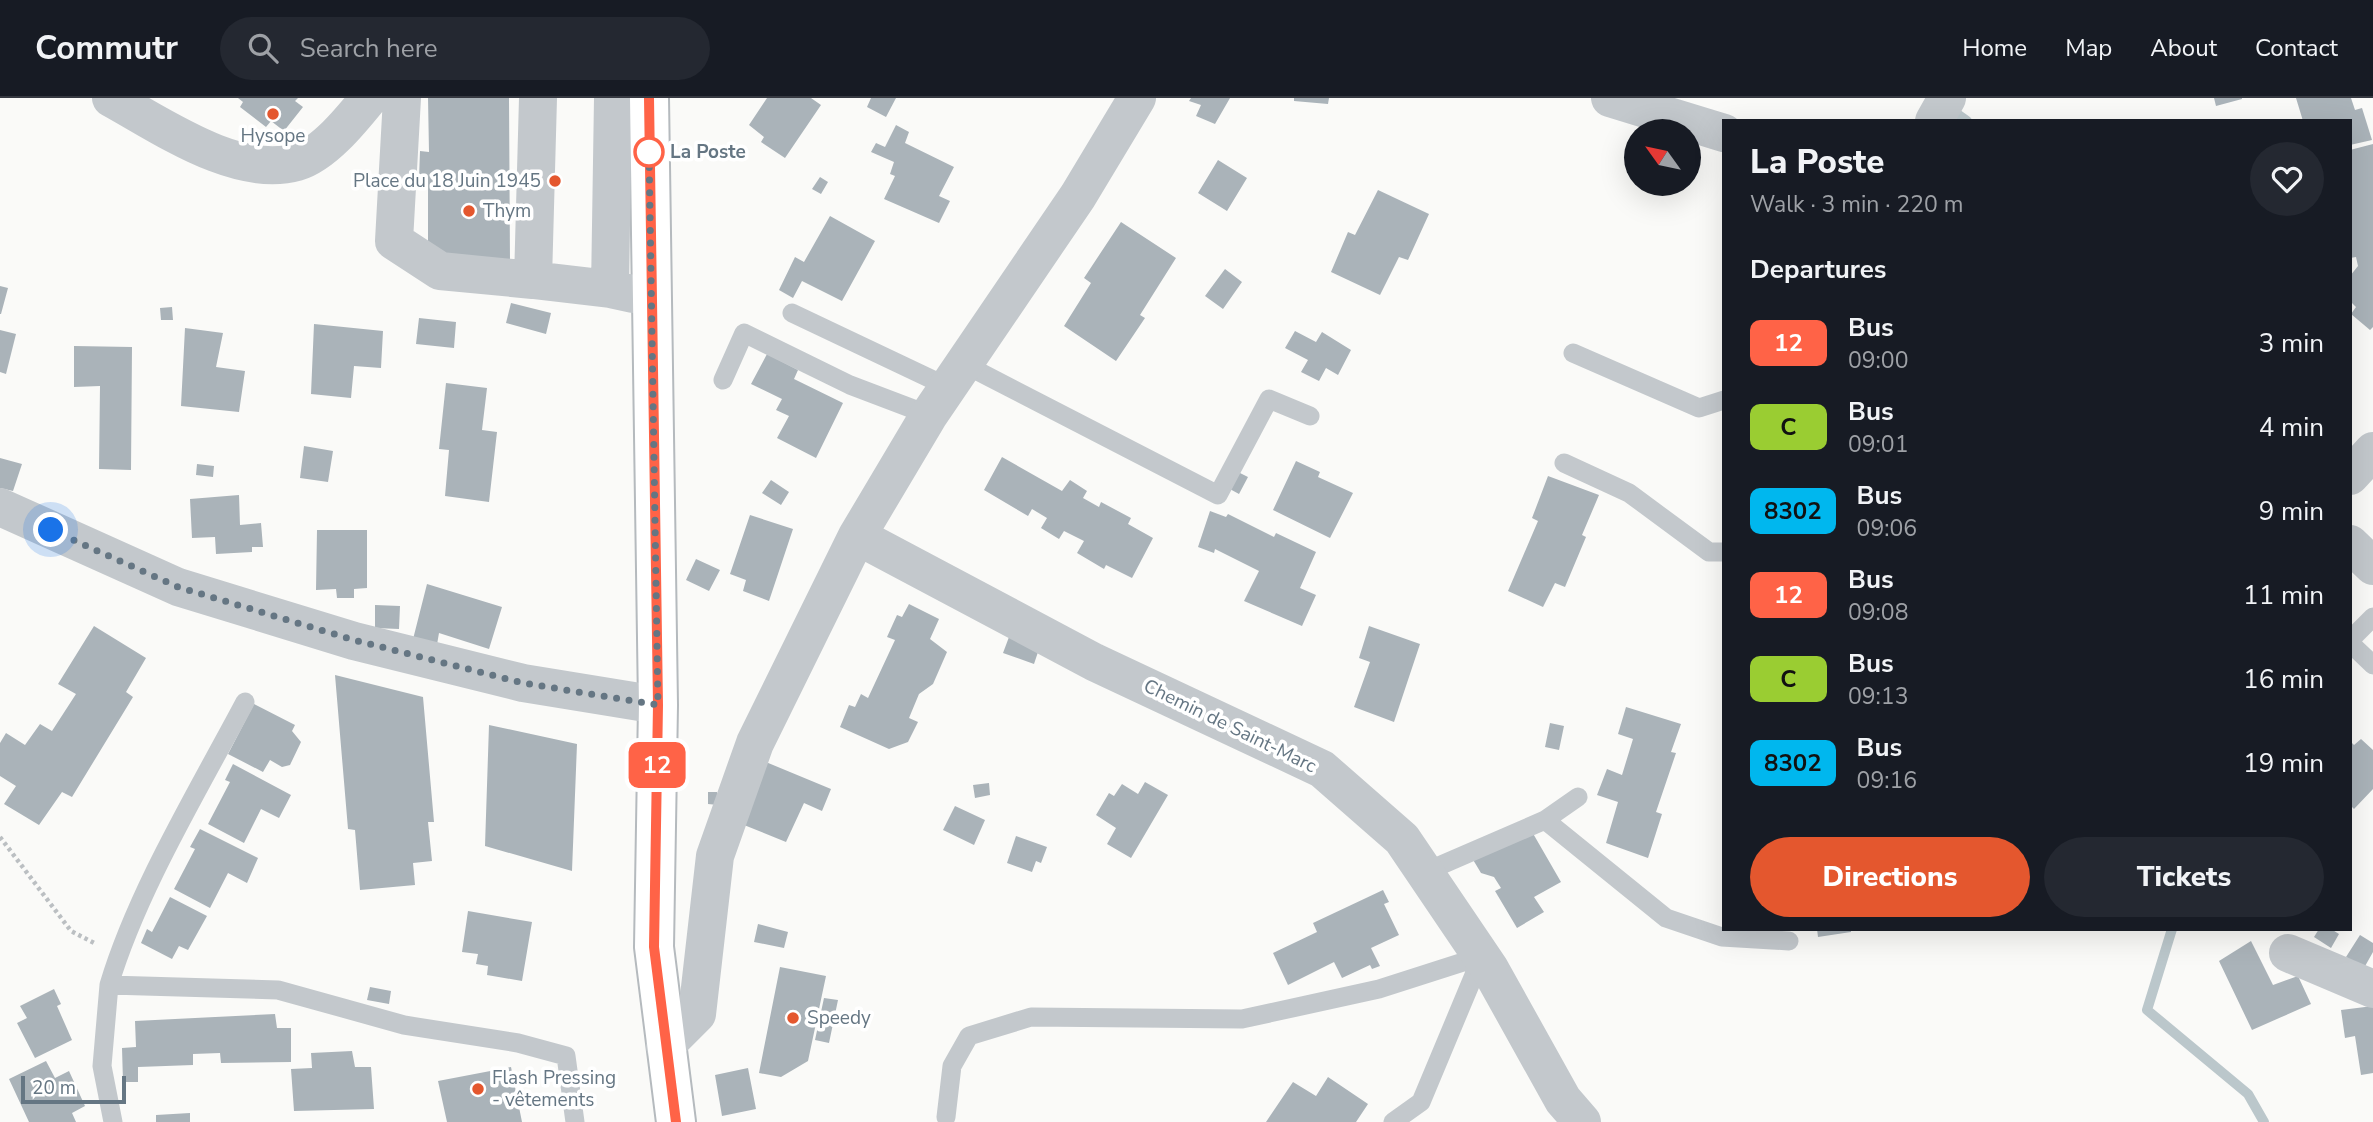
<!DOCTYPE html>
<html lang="en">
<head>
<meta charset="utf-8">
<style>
  body { margin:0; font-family:"Nunito Sans",sans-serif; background:#242831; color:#f1f3f6; height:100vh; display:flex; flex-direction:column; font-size:26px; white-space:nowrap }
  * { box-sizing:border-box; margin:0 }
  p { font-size:23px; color:#9ea1a6 }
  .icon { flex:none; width:38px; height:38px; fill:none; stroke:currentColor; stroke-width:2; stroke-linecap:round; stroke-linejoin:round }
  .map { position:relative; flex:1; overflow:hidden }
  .details { position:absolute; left:1722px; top:21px; width:630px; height:812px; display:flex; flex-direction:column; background:#171b24; border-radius:0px; box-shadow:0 7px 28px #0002 }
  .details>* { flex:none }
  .badge { padding:0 14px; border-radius:10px; font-size:24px; line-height:46px }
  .needle { width:46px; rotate:303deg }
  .fabs { position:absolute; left:1624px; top:21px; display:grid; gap:14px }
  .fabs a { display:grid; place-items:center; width:77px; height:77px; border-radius:50%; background:#171b24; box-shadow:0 7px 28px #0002; font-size:35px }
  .scale { position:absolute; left:21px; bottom:18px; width:105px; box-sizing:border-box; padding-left:7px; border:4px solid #657683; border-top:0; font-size:19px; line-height:24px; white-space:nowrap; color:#657683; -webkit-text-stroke:5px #fff; paint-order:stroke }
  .you { position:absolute; width:35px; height:35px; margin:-18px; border:5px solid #fff; border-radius:50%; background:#1a73e8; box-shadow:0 0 0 10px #1a73e833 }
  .map>.badge { position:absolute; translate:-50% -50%; box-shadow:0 0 0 4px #fff }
  h2 { padding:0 28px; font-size:26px; line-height:63px }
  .round { display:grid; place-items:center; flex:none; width:74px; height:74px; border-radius:37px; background:#242831 }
  .headline { display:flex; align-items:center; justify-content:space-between; height:119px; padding:0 28px }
  h1 { font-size:33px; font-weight:800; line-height:52px }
  .button { display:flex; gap:14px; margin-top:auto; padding:14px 28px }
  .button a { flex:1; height:80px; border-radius:42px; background:#e4572e; color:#fff; font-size:28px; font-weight:800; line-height:80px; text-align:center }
  .button a+a { background:#242831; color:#f1f3f6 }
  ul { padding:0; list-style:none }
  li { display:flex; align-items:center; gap:21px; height:84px; padding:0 28px }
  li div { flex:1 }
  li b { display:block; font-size:26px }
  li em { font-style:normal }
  li .badge { min-width:77px; font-weight:700; text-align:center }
  header { display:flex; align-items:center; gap:42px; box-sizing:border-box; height:98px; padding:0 35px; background:#171b24; border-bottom:2px solid #363941 }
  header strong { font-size:33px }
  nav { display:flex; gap:38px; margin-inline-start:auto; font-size:24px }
  .search { width:490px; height:63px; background:#242831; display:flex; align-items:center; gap:18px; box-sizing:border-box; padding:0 24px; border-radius:38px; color:#9ea1a6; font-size:26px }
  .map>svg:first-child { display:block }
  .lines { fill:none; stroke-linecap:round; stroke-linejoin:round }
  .stream { stroke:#bbc7cb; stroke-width:10 }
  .building { fill:#aab3b9 }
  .primary-casing { stroke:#b5babe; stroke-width:42 }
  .path { stroke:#bbbfc2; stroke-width:4.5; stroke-dasharray:3.5 3.5; stroke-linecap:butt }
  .service { stroke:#c3c8cc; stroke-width:19 }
  .minor { stroke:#c3c8cc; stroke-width:38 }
  .primary { stroke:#fff; stroke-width:38 }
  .line-casing { stroke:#fff; stroke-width:16 }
  .line { stroke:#ff6347; stroke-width:10 }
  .walk { stroke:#657683; stroke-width:7; stroke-dasharray:0 12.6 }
  .poi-dot { fill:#e4572e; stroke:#fff; stroke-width:2.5 }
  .stop-dot { fill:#fff; stroke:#ff6347; stroke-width:3.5 }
  .labels { text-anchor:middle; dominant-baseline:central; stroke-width:7; stroke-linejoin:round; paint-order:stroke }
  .poi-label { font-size:19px; fill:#657683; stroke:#fff; text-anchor:start }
  .stop-label { font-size:19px; font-weight:bold; fill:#657683; stroke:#fff; text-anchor:start }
  .street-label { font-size:19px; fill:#657683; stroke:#fff }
</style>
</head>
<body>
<header>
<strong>Commutr</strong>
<div class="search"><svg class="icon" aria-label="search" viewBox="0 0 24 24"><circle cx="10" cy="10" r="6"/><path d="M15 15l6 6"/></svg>Search here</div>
<nav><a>Home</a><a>Map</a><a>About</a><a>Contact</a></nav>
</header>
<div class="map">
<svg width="2373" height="1024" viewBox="0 0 2373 1024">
  <rect width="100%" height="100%" fill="#fafaf8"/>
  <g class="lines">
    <path class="stream" d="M 1953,13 L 1967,23
      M 2172,831 L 2147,912 L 2248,996 L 2264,1024"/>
  </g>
  <path class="building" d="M 238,0 L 298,0 L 295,3 L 303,9 L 284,33 L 271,23 L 266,29 L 240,9 L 243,4 Z
    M 428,0 L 509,0 L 510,165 L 431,157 L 428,145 L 428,82 L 419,81 L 420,53 L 429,54 Z
    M 767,0 L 811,0 L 821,7 L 785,60 L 761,44 L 764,39 L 749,27 Z
    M 871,0 L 896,0 L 886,19 L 867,9 Z
    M 1191,0 L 1230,0 L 1215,26 L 1196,18 L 1201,7 L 1189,3 Z
    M 1294,0 L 1329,0 L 1328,6 L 1294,3 Z
    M 2214,0 L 2242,0 L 2242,1 L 2216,8 Z
    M 2296,0 L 2351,0 L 2355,12 L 2362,10 L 2372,42 L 2350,47 L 2350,23 L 2303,23 Z
    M 896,27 L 909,34 L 905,45 L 954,69 L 939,98 L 950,103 L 939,125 L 884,101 L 895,78 L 890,76 L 894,64 L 871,54 L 876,45 L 885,49 Z
    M 2373,46 L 2373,229 L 2370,232 L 2351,216 L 2356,209 L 2350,203 L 2350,178 L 2358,168 L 2356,159 L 2350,160 L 2350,52 Z
    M 1218,62 L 1247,80 L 1227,113 L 1198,95 Z
    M 820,79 L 828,84 L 821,96 L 812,91 Z
    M 1378,92 L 1429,116 L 1408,162 L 1399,159 L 1380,197 L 1331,174 L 1348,134 L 1355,137 Z
    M 830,118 L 875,143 L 842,203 L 802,183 L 793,200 L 779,192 L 795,159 L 804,164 Z
    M 1121,124 L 1176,160 L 1140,217 L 1145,220 L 1116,263 L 1064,228 L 1091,185 L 1084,180 Z
    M 1225,171 L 1242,184 L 1223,211 L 1205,198 Z
    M 0,188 L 8,190 L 1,216 L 0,216 Z
    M 511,205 L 551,215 L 546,236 L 506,225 Z
    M 172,209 L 173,222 L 161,222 L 160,210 Z
    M 419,220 L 456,224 L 454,250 L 416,246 Z
    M 314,226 L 383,233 L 381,270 L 354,268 L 351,300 L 311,296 Z
    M 185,230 L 223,235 L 216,269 L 245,273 L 239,314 L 181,308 Z
    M 0,232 L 16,236 L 6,276 L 0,274 Z
    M 1295,233 L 1316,244 L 1322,234 L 1351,252 L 1338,277 L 1326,270 L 1319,283 L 1301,274 L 1308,262 L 1285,250 Z
    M 74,248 L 132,249 L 131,372 L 99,371 L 100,288 L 74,289 Z
    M 767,256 L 798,272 L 794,281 L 843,305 L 816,360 L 777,340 L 789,318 L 776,312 L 782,301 L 751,286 Z
    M 446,285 L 487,290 L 482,332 L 497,334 L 489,404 L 445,398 L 449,352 L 439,351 Z
    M 304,348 L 333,353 L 328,384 L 300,380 Z
    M 1002,359 L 1062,393 L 1070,382 L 1087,393 L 1083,400 L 1099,409 L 1101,404 L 1131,420 L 1128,426 L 1153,440 L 1132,480 L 1106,467 L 1104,471 L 1077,455 L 1084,443 L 1064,433 L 1059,441 L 1041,430 L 1047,420 L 1032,411 L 1028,418 L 984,392 Z
    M 0,360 L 22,366 L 13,393 L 0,390 Z
    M 1296,363 L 1320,374 L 1318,379 L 1353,395 L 1330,440 L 1273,412 Z
    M 197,366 L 214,368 L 213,379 L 196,377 Z
    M 1238,374 L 1248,379 L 1239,396 L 1228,390 Z
    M 1548,378 L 1599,397 L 1582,437 L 1586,439 L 1565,489 L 1555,485 L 1543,509 L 1508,493 L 1538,423 L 1532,420 Z
    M 771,382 L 789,394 L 781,407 L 762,395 Z
    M 239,397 L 240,427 L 261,425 L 263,449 L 252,449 L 252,454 L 216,456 L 215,439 L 192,440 L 190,401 Z
    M 1210,413 L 1226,419 L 1228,416 L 1274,439 L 1276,435 L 1316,454 L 1300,490 L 1316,497 L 1302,528 L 1244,503 L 1259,473 L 1215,451 L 1214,455 L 1198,449 Z
    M 750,417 L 793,431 L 769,503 L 743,493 L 746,482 L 730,476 Z
    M 317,432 L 367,432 L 367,490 L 354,491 L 354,500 L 337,500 L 336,491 L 316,492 Z
    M 696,461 L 720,472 L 709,493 L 686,482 Z
    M 427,486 L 502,509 L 489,551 L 439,535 L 435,558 L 410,553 Z
    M 909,506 L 939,521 L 930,541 L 947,554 L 933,586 L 919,596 L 909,620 L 918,624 L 908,644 L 889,651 L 840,629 L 849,607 L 855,609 L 861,596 L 868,600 L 895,542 L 887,539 L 897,517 L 902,519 Z
    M 375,507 L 400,508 L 399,531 L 375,530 Z
    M 94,528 L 146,560 L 126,594 L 133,599 L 72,699 L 62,694 L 39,727 L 4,706 L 16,688 L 0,678 L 0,645 L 6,635 L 25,647 L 40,626 L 52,633 L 76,596 L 58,586 Z
    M 1369,528 L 1420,546 L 1394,624 L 1354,609 L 1370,564 L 1359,560 Z
    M 1009,539 L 1038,554 L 1034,566 L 1003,555 Z
    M 335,577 L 423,599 L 434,724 L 428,724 L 432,763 L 413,765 L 415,787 L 360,792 L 355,732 L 348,731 Z
    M 254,606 L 295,627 L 292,633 L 301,644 L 290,667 L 282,669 L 270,662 L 263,674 L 228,656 Z
    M 1626,609 L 1681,626 L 1671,654 L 1676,655 L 1656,714 L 1662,716 L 1648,760 L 1606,745 L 1618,704 L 1597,697 L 1607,671 L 1622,677 L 1633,641 L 1618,636 Z
    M 1550,625 L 1564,628 L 1559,652 L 1545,649 Z
    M 489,627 L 577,646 L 572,773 L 485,748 Z
    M 2361,641 L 2373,652 L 2373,691 L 2354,711 L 2350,707 L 2350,643 L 2354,647 Z
    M 761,662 L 831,691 L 822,713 L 804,705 L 786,744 L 734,723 Z
    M 233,666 L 291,697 L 279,720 L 261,711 L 244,745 L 208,726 L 230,684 L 225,682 Z
    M 1145,684 L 1168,697 L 1131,760 L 1107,746 L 1116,730 L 1096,717 L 1109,695 L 1114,698 L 1122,686 L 1138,696 Z
    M 989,685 L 990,697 L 975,700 L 973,687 Z
    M 708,694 L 717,694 L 718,707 L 708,706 Z
    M 955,708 L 985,722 L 974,747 L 943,732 Z
    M 200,731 L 258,760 L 247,785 L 228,775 L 210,810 L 174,791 L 195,751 L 190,749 Z
    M 1531,732 L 1561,784 L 1534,799 L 1544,814 L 1517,830 L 1495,793 L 1501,790 L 1494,779 L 1481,775 L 1472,760 Z
    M 1016,738 L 1047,749 L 1041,765 L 1036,763 L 1032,774 L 1007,765 Z
    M 1383,792 L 1389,804 L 1384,806 L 1399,837 L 1371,850 L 1380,868 L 1372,871 L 1370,867 L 1342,880 L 1334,864 L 1288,887 L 1273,855 L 1317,834 L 1313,825 Z
    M 170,799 L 207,818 L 188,852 L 179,848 L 172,861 L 141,845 L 147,831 L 152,834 Z
    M 468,813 L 532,824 L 522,883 L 487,877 L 488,868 L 476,866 L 478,856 L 462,854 Z
    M 758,826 L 788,834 L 784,850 L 754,844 Z
    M 1817,831 L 1851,831 L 1851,834 L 1818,839 Z
    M 2319,831 L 2331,831 L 2339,836 L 2331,850 L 2314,839 Z
    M 2360,837 L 2373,845 L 2373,854 L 2364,870 L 2346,859 Z
    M 2251,843 L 2273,887 L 2298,878 L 2311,906 L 2252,932 L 2219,863 Z
    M 780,869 L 826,878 L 808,963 L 781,979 L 759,975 Z
    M 370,889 L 391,893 L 389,906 L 367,902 Z
    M 54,891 L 61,906 L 57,908 L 72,942 L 35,960 L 17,925 L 27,920 L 20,908 Z
    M 824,900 L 838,902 L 829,945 L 815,942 Z
    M 2373,908 L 2373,975 L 2361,977 L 2355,938 L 2345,940 L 2341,912 Z
    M 275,916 L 277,930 L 291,930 L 291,964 L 221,965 L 220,955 L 193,956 L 193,967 L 138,969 L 138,984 L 123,984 L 122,950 L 136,949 L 135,923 Z
    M 352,953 L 355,969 L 371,969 L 374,1011 L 294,1013 L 291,971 L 312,970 L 311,955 Z
    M 46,963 L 55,980 L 69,973 L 85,1008 L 72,1015 L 76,1024 L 29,1024 L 9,981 Z
    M 511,969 L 522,1024 L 447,1024 L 438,983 Z
    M 748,970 L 756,1011 L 722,1018 L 715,977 Z
    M 1328,979 L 1368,1006 L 1356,1024 L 1266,1024 L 1293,984 L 1316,998 Z
    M 190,1015 L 190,1024 L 156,1024 L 156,1017 Z"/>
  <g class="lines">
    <g class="primary-casing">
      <path id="primary" d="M 649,0 L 658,607 L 654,849 L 676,1024"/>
    </g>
    <path class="path" d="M 0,739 L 71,833 L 96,846"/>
    <path class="service" d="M 792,215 L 948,289
      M 1573,255 L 1699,310 L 1724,302
      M 964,266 L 1218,397 L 1269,301 L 1310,318
      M 723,282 L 744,235 L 850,287 L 929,317
      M 1564,365 L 1629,395 L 1709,454 L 1724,454
      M 2350,542 L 2373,519
      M 2350,545 L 2373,567
      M 1545,722 L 1666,820 L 1722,839 L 1789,843
      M 1425,774 L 1545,722 L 1578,699
      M 109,887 C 137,793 199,691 245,604
      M 946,1019 L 952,968 L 969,938 L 1031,919 L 1242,921 L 1379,891 L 1482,858
      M 113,1024 L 102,968 L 109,887 L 278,892 L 404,927 L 518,945 L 566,958 L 575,1024
      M 1393,1024 L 1421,1004 L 1482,858"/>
    <path class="minor" d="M 111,0 C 162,28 237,81 297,64 C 324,56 352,21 369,0
      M 402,0 L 394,143 L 440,173 L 533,182
      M 538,0 L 533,182 L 610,191
      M 613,0 L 610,191 L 633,196
      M 1610,0 L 1724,35
      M 1934,23 L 1947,0
      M 2350,378 L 2373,353
      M 0,409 L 178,489 L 354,543 L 523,585 L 658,607
      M 857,438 L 1094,564 L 1322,671 L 1402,741 L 1490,871 L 1563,1002 L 1582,1024
      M 2350,446 L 2373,468
      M 2288,855 L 2373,891
      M 665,948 L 697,916 L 715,758 L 755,645 L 857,438 L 929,317 L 1078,98 L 1137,0"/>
    <use href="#primary" class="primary"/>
  </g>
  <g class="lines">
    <g class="line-casing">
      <path id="line" d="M 649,0 L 658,607 L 654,849 L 676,1024"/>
    </g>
    <use href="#line" class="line"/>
    <path class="walk" d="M 51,432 L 178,489 L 354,542 L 523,585 L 658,607 L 649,54"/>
  </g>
  <g class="poi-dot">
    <circle cx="273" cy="16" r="7"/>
    <circle cx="555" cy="83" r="7"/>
    <circle cx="469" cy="113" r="7"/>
    <circle cx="793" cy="920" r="7"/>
    <circle cx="478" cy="991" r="7"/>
  </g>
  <circle class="stop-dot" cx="649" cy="54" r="14"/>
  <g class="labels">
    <g class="poi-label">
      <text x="273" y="38" text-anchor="middle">Hysope</text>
      <text x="541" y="83" text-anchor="end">Place du 18 Juin 1945</text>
      <text x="483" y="113">Thym</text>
      <text x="807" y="920">Speedy</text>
      <text x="492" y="980">Flash Pressing<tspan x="492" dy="22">- vêtements</tspan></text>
    </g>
    <g class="stop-label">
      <text x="670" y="54">La Poste</text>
    </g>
    <g class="street-label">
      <text transform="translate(1230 628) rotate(26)">Chemin de Saint-Marc</text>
    </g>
  </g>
</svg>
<div class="fabs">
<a><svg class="needle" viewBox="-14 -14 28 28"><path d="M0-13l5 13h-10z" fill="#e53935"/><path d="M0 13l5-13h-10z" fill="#9ea1a6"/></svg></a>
</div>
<div class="scale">20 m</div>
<div class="you" style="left:51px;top:432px"></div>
<b class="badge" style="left:657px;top:667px;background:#ff6347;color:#fff">12</b>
<section class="details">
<div class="headline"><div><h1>La Poste</h1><p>Walk · 3 min · 220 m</p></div><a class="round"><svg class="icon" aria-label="heart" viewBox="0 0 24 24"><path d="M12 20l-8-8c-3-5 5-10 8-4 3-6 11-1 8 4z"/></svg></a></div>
<h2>Departures</h2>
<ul>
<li><span class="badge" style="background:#ff6347;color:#fff">12</span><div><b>Bus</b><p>09:00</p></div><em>3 min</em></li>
<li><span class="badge" style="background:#9acd32;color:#111">C</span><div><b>Bus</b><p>09:01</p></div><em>4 min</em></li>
<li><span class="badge" style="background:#00b7ee;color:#111">8302</span><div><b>Bus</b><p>09:06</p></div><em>9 min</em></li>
<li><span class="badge" style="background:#ff6347;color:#fff">12</span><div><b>Bus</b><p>09:08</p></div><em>11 min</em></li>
<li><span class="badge" style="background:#9acd32;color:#111">C</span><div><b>Bus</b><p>09:13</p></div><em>16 min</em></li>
<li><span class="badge" style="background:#00b7ee;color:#111">8302</span><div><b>Bus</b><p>09:16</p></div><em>19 min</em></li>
</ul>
<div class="button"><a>Directions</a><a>Tickets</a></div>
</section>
</div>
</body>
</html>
